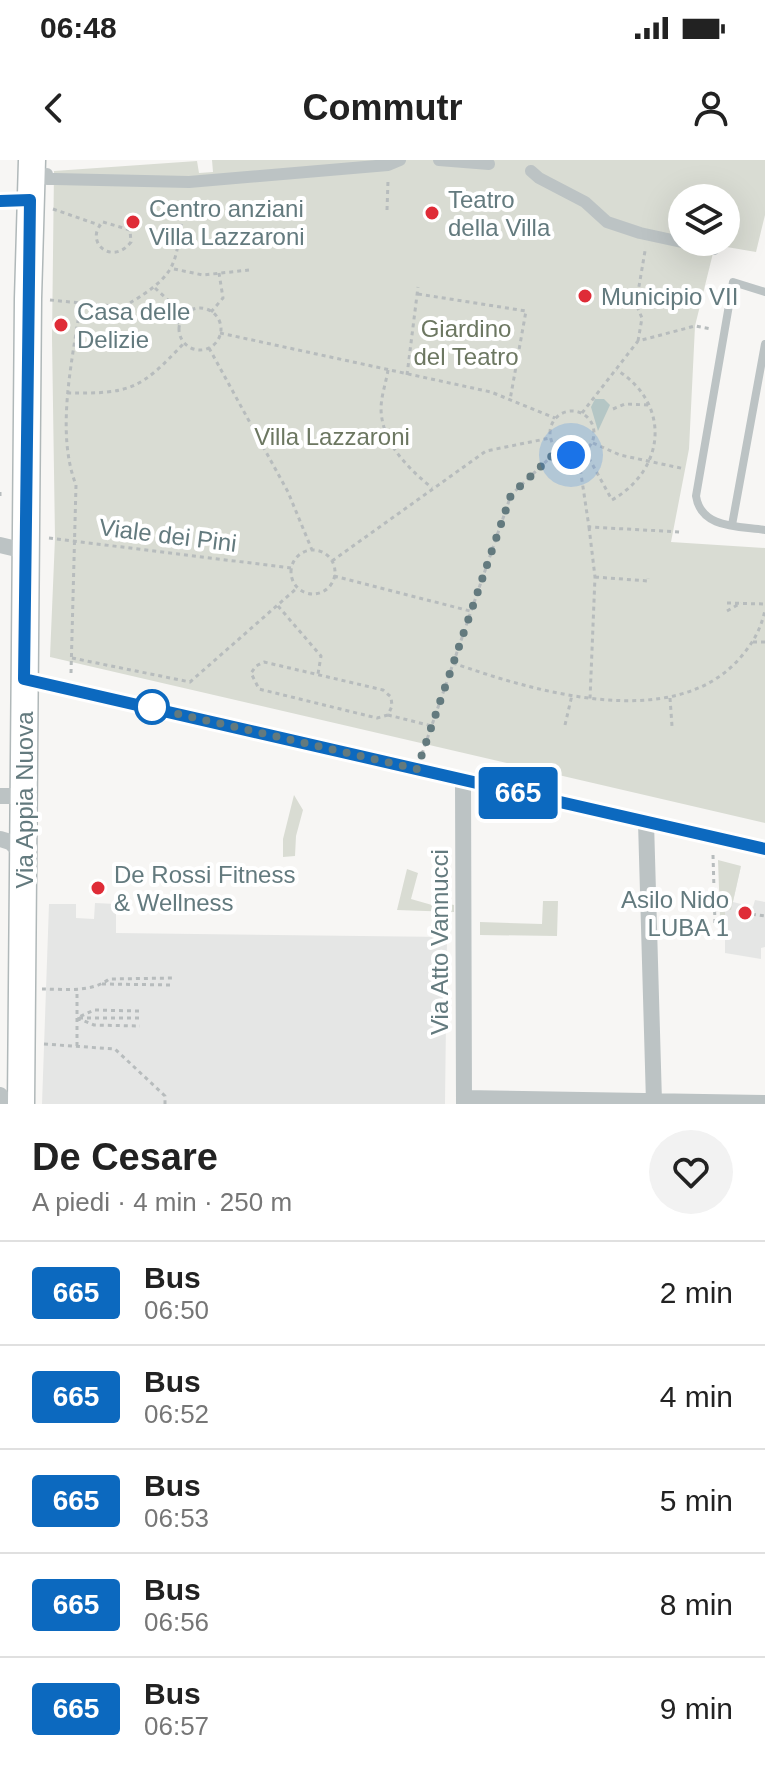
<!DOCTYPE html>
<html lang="it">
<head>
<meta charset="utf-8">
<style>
  body { margin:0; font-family:Arial,sans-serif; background:#f2f2f2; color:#222; height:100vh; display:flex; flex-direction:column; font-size:30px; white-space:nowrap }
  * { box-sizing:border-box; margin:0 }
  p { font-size:26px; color:#767676 }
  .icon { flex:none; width:44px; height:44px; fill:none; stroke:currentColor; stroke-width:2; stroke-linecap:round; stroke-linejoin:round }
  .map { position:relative; height:944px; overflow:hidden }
  .sheet { display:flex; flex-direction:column; background:#fff; flex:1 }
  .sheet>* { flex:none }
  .badge { padding:0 16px; border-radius:6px; font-size:28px; line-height:52px }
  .buttons { position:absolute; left:668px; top:24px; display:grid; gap:16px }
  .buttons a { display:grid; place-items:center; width:72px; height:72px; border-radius:50%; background:#fff; box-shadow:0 8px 32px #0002; font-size:40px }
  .you { position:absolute; width:40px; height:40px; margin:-20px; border:6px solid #fff; border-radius:50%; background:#1a73e8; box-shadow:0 0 0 12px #1a73e833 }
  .map>.badge { position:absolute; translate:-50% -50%; box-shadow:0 0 0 4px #fff }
  .round { display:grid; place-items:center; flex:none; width:84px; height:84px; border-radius:42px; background:#f2f2f2 }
  .overview { display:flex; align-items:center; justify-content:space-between; height:136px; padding:0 32px }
  h1 { font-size:38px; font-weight:700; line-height:60px }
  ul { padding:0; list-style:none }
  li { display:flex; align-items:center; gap:24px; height:104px; padding:0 32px; border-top:2px solid #e0e0e0 }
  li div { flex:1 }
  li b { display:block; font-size:30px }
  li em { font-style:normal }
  li .badge { min-width:88px; font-weight:700; text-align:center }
  .status { display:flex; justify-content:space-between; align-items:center; height:56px; padding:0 40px; background:#fff; direction:ltr }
  .status svg { height:22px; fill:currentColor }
  header { display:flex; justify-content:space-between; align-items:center; height:104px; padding:0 32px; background:#fff; font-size:36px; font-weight:700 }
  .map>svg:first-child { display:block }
  .built { fill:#e5e6e5 }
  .green { fill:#d9dcd3; fill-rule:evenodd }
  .water { fill:#b4c6c5 }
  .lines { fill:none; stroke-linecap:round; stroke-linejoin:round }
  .primary-casing { stroke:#b0b8b9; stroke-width:29 }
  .path { stroke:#b7bcbd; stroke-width:3; stroke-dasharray:4 4; stroke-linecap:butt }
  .service { stroke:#bcc3c4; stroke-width:8 }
  .pedestrian { stroke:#bcc3c4; stroke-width:12 }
  .minor { stroke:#bcc3c4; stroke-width:16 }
  .primary { stroke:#fff; stroke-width:26 }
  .line-casing { stroke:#fff; stroke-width:18 }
  .line { stroke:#0c69bf; stroke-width:12 }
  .walk { stroke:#637a7e; stroke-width:8; stroke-dasharray:0 14.4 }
  .poi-dot { fill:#df2c37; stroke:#fff; stroke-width:3 }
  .stop-dot { fill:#fff; stroke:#0c69bf; stroke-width:4 }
  .labels { text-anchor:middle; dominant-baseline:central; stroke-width:8; stroke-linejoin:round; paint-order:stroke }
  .poi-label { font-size:24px; fill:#637a7e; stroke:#fff; text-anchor:start }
  .park-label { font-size:24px; fill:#6c7761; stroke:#fff }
  .street-label { font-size:24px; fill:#637a7e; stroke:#fff }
</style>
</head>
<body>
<div class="status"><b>06:48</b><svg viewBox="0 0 49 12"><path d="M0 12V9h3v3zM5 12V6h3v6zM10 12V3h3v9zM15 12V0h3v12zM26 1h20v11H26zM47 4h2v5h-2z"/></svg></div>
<header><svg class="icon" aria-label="back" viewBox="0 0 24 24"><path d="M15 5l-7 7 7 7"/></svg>Commutr<svg class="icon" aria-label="person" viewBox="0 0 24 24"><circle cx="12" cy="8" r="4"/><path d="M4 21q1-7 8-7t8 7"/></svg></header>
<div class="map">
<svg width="765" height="944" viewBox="0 0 765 944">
  <rect width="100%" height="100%" fill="#f7f6f4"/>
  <path class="built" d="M 741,706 L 733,742 L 753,747 L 755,740 L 765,742 L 765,787 L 761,788 L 761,799 L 725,793 L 725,749 Z
    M 95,743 L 116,744 L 116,773 L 447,777 L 445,944 L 42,944 L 49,744 L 76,744 L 76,758 L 94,759 Z"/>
  <path class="green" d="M 212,0 L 765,0 L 765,55 L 756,92 L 715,85 L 695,166 L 689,289 L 671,382 L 765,388 L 765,663 L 50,497 L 55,378 L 52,178 L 54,11 L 197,1 L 199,13 L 213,12 ZM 682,38 L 726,38 L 726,82 L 682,82 Z
    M 294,635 L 303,650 L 296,676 L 295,696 L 283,697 L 283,679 Z
    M 718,700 L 741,706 L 731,750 L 725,750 L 725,757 L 720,757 Z
    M 407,709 L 418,713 L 411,739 L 432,745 L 434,741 L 454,745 L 454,752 L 397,750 Z
    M 543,741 L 558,741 L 557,776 L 480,775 L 480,762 L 542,764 Z"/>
  <path class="water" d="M 595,239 L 604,239 L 610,245 L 598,271 L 591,247 Z"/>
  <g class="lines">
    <g class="primary-casing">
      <path id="primary" d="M 21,944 L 28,139 L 32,0"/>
    </g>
    <path class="path" d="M 53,49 L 99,65
      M 387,50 L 388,21
      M 103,62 L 130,70 L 131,82 C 112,107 83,81 103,62 Z
      M 174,109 L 203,115 L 249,110
      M 155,128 L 184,155
      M 418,134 L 526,151 L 510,240
      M 50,140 L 123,147 L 179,163
      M 123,147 C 187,110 172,102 186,38
      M179 169a21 21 0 1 1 42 0a21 21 0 1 1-42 0Z
      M 211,152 L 223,138 L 219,113
      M 220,173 L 491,232 L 555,258
      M 638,181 L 642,158 L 636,144 L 645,91
      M 209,188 L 288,332 L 312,390
      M 388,210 C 386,223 381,236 381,249 C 382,283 407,307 432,328
      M 407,215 L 418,127
      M 67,233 C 131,234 141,229 184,183
      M 613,249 L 625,244 L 649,245
      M550 273a22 22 0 1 1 44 0a22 22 0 1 1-44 0Z
      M 582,253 L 638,181 L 695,166 L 711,169
      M 593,283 L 620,295 L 685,309
      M 585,291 L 612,340 C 666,309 671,244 617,210
      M 578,294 L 589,367 L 681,372
      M 0,336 L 0,329
      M 589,367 L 595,417 L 590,539
      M 49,378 L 291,408
      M291 412a22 22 0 1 1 44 0a22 22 0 1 1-44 0Z
      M 332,401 L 486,291 L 550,278
      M 334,416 L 470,451
      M 595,417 L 648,421 L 648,418
      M 727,443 L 765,444
      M 278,446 L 321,496 L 318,514
      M 727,451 L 741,443
      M 753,482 L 765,482
      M 72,498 L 190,522 L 297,428
      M 453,503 C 533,531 674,574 740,498 C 753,483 761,469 765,450
      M 71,513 L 76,325 C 55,271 73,198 81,141
      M 670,538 L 672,566
      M 388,555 L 377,558 L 259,529 L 251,513 L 256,506 L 264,502 L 383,530 L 391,537 L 392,546 L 388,555 L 432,566
      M 565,565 L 572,535
      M 422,594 L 511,335 L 558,290
      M 713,695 L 715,764
      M 744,753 L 765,756
      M 102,824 L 174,825
      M 42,829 C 64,829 91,833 109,819 L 174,818
      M 139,851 L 94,850 L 77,858 L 94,865 L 140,866
      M 79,858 L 139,858
      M 44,884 L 115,889 L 165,936 L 165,944
      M 77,886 L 77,830"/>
    <path class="service" d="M 765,132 L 733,122 L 696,336 C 701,369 739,366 765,370
      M 732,365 L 765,184"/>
    <path class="pedestrian" d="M 439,0 L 489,4
      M 531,11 L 539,18 L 585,42 L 607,62 L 640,73 L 714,89
      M 47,14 L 47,19 L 55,19 L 189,22 L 388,5 L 400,0"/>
    <path class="minor" d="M 0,41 L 30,40
      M 0,385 L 25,391
      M 24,519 L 765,689
      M 463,620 L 464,944
      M 0,636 L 16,636 L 24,627
      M 646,662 L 654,942
      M 0,679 L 10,682 L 24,695
      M 0,935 L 7,944
      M 464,938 L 765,943"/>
    <use href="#primary" class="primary"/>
  </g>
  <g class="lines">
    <g class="line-casing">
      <path id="line" d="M 0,41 L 30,40 L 24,519 L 765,689"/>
    </g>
    <use href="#line" class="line"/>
    <path class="walk" d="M 152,547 L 144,546 L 417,609 L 511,335 L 558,290 L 571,295"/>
  </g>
  <g class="poi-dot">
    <circle cx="432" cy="53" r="8"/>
    <circle cx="133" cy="62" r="8"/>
    <circle cx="585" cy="136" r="8"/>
    <circle cx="61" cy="165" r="8"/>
    <circle cx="98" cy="728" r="8"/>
    <circle cx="745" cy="753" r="8"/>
  </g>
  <circle class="stop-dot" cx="152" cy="547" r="16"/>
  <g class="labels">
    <g class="poi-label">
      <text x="448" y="39">Teatro<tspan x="448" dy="28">della Villa</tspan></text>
      <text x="149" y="48">Centro anziani<tspan x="149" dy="28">Villa Lazzaroni</tspan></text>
      <text x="601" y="136">Municipio VII</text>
      <text x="77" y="151">Casa delle<tspan x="77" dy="28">Delizie</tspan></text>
      <text x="114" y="714">De Rossi Fitness<tspan x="114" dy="28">&amp; Wellness</tspan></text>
      <text x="729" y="739" text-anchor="end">Asilo Nido<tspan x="729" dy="28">LUBA 1</tspan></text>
    </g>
    <g class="park-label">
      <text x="466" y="168">Giardino<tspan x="466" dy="28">del Teatro</tspan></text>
      <text x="332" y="276">Villa Lazzaroni</text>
    </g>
    <g class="street-label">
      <text transform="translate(168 375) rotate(7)">Viale dei Pini</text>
      <text transform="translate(24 640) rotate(-90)">Via Appia Nuova</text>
      <text transform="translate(439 782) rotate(-90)">Via Atto Vannucci</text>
    </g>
  </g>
</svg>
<div class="buttons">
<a><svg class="icon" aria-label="layers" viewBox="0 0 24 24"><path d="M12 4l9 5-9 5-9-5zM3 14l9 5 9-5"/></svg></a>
</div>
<div class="you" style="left:571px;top:295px"></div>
<b class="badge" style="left:518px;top:633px;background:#0c69bf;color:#fff">665</b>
</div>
<section class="sheet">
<div class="overview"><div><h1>De Cesare</h1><p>A piedi · 4 min · 250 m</p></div><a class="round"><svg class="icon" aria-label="heart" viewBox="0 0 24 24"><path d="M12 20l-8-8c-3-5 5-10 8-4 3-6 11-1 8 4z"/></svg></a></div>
<ul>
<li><span class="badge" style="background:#0c69bf;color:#fff">665</span><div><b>Bus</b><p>06:50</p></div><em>2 min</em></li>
<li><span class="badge" style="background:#0c69bf;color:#fff">665</span><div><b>Bus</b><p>06:52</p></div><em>4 min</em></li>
<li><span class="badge" style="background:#0c69bf;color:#fff">665</span><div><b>Bus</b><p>06:53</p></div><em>5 min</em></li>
<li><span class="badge" style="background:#0c69bf;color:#fff">665</span><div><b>Bus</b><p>06:56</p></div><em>8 min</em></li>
<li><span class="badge" style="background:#0c69bf;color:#fff">665</span><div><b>Bus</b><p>06:57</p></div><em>9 min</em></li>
</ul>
</section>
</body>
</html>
